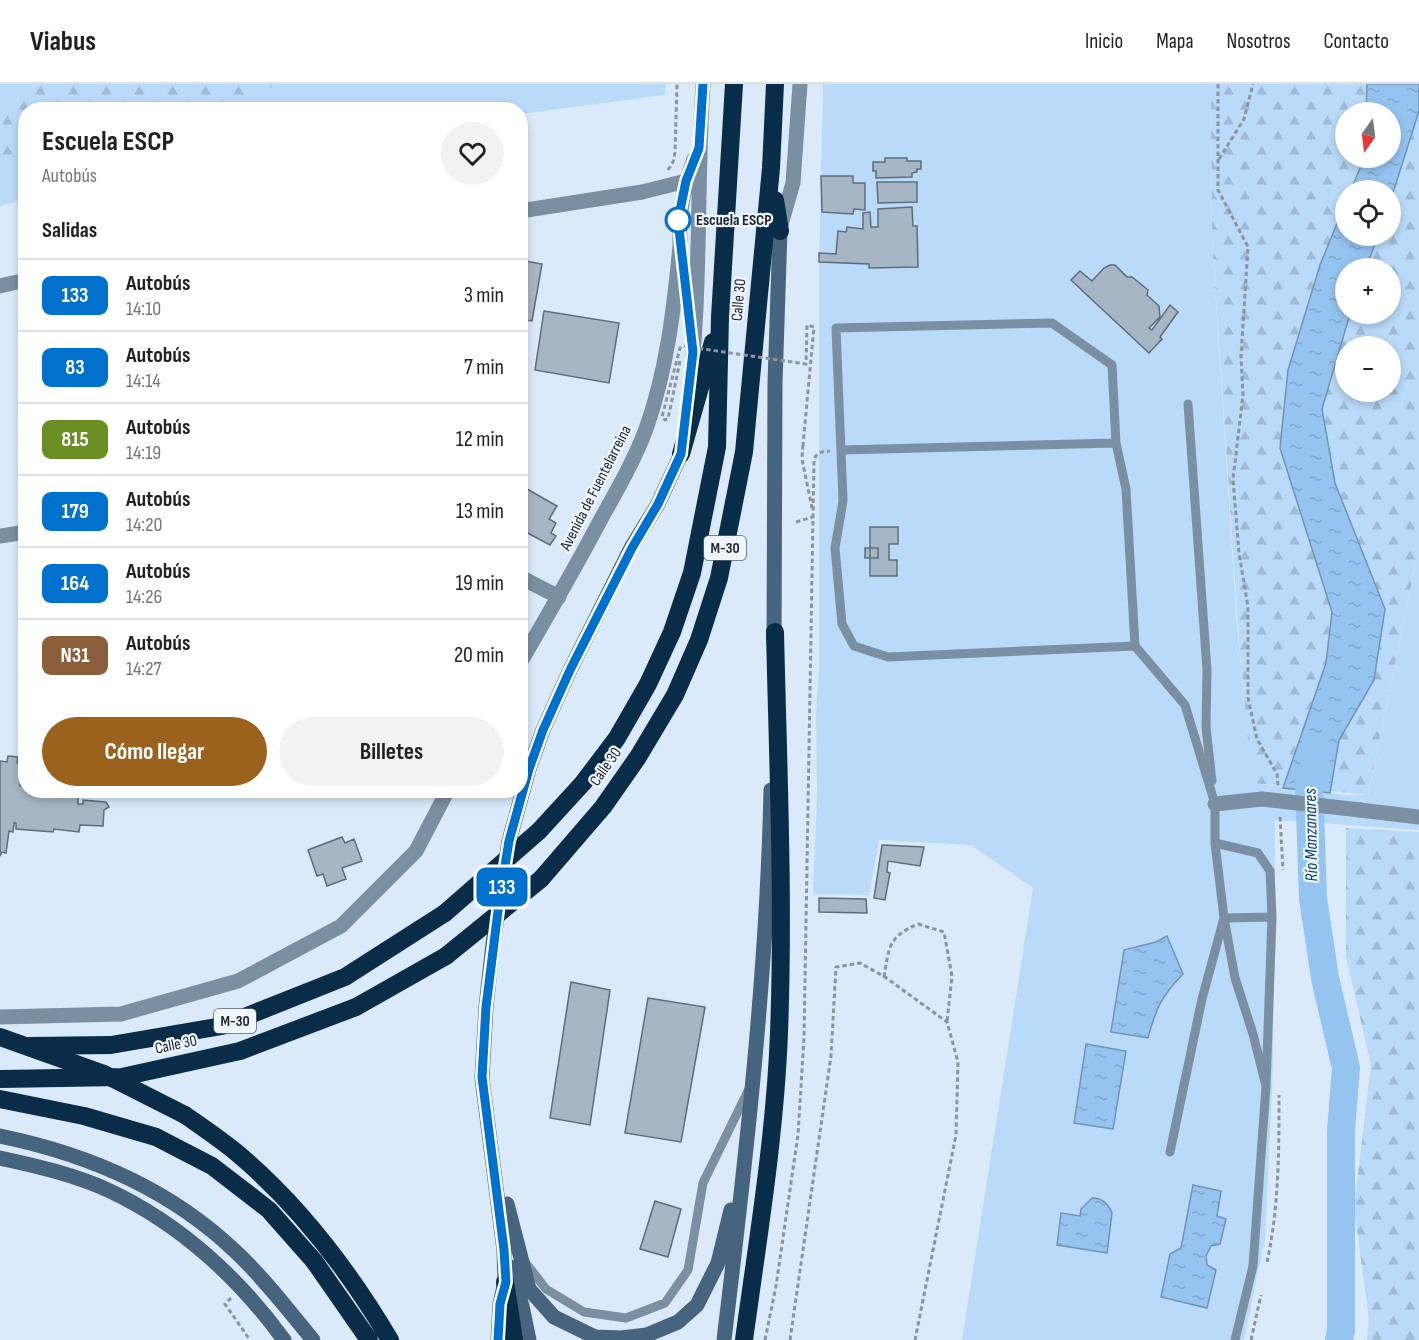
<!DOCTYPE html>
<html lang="es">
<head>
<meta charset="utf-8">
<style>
  body { margin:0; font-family:"Sofia Sans Condensed",sans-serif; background:#f2f2f2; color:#222; height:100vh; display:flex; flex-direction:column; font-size:22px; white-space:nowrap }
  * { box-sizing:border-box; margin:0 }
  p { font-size:20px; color:#767676 }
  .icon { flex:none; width:33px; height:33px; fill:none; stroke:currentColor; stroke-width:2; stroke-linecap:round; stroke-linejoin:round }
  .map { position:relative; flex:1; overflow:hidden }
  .panel { position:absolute; left:18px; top:18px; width:510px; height:696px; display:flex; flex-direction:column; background:#fff; border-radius:24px; box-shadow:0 3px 9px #0003 }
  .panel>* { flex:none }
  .badge { padding:0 12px; border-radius:9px; font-size:21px; line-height:39px }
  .needle { width:39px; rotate:194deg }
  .controls { position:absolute; left:1335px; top:18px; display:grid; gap:12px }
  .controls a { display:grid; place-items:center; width:66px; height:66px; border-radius:50%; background:#fff; box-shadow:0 3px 9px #0003; font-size:30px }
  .map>.badge { position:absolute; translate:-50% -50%; box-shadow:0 0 0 3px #fff }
  h2 { padding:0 24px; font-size:22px; line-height:54px }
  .round { display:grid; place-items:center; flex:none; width:63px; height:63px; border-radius:32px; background:#f2f2f2 }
  .overview { display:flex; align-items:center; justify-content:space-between; height:102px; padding:0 24px }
  h1 { font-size:28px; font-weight:700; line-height:45px }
  .button { display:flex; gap:12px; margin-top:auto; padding:12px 24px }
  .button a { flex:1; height:69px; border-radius:36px; background:#9a621d; color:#fff; font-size:24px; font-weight:700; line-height:69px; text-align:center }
  .button a+a { background:#f2f2f2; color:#222 }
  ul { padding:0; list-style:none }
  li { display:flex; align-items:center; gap:18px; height:72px; padding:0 24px; border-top:2px solid #e0e0e0 }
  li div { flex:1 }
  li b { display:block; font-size:22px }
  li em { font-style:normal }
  li .badge { min-width:66px; font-weight:700; text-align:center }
  header { display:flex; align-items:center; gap:36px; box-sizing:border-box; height:84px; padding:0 30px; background:#fff; border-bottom:2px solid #e0e0e0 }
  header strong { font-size:28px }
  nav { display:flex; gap:33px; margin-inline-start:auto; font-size:21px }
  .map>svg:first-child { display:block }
  .grass { fill:#badaf9 }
  .forest { fill:url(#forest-firs); fill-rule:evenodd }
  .water { fill:url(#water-ripples); stroke:#7194b5; stroke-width:1.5 }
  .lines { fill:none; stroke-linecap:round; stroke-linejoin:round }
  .river { stroke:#95c4f1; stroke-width:28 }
  .building { fill:#a6b6c5; stroke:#5e6d7b; stroke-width:1.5 }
  .path { stroke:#8a95a1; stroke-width:3; stroke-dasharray:4.5 3; stroke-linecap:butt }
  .lane { stroke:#7b8fa2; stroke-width:9 }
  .street { stroke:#7b8fa2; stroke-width:15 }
  .secondary { stroke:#47647f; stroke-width:15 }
  .highway { stroke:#092d49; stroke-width:18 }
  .path-bridge { stroke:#8a95a1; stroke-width:3; stroke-dasharray:4.5 3; stroke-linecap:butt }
  .street-bridge { stroke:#7b8fa2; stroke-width:15 }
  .highway-bridge { stroke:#092d49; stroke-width:18 }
  .line-casing { stroke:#fff; stroke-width:14 }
  .line { stroke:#0072ce; stroke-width:9 }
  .stop-dot { fill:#fff; stroke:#0072ce; stroke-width:3 }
  .labels { text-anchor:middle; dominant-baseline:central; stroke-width:4.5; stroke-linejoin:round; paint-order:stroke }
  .shield { fill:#eff6fd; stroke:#5d6369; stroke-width:1.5 }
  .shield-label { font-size:15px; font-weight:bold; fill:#1e2429 }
  .stop-label { font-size:16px; font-weight:bold; fill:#1e2429; stroke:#eff6fd; text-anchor:start }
  .street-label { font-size:16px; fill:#1e2429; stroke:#eff6fd }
  .water-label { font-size:18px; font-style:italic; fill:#0d436d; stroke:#eff6fd }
</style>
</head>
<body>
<header>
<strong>Viabus</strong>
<nav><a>Inicio</a><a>Mapa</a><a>Nosotros</a><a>Contacto</a></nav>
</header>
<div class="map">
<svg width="1419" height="1256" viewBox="0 0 1419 1256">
  <defs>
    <pattern id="forest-firs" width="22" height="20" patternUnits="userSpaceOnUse" patternTransform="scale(1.5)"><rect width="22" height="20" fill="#badaf9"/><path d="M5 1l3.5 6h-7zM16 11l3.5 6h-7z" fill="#9fbbd5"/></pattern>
    <pattern id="water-ripples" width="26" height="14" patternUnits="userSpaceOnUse" patternTransform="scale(1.5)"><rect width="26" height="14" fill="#95c4f1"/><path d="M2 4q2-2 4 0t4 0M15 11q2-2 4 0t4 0" fill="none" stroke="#80a8cf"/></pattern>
  </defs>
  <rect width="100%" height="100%" fill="#daeafa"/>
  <path class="grass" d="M 0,0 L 666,0 L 665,11 L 521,30 L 520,26 L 26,26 L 25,115 L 0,122 Z
    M 823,0 L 1211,0 L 1212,154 L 1237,544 L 1253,699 L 1344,711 L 1368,711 L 1419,463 L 1419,746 L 1275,736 L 1273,985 L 1265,1154 L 1244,1256 L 962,1256 L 1033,804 L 971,761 L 879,756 L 869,811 L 813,810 L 817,714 L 816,630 L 819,582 L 819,188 Z"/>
  <path class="forest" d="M 43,0 L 280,0 L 222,25 L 26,26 L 25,76 L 0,82 L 0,18 Z
    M 1211,0 L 1419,0 L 1419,463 L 1368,711 L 1252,699 L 1239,556 L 1212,154 ZM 1346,28 L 1390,28 L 1390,74 L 1346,74 ZM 1346,106 L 1390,106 L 1390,152 L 1346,152 ZM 1346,184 L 1390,184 L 1390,230 L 1346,230 ZM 1346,262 L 1390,262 L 1390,308 L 1346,308 Z
    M 1346,744 L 1419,748 L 1419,1256 L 1367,1256 L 1369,1236 L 1354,1123 L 1371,981 L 1346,873 Z"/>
  <path class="water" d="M 1367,0 L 1419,0 L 1419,27 L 1391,115 L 1390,106 L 1351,106 L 1360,84 L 1362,74 L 1390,74 L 1390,28 L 1366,28 Z
    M 1345,120 L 1346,152 L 1378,152 L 1366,184 L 1346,184 L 1346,230 L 1350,230 L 1322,325 L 1335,399 L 1385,525 L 1374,596 L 1339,656 L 1330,709 L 1283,704 L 1326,579 L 1332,528 L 1280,364 L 1288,286 L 1320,181 Z
    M 1167,852 L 1183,890 C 1161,913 1156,924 1148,954 L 1111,948 L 1124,866 L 1156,858 Z
    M 1086,960 L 1126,967 L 1113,1045 L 1074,1039 Z
    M 1193,1101 L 1221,1107 L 1217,1132 L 1226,1135 L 1220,1160 L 1211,1162 L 1206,1172 L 1207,1181 L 1216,1186 L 1207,1224 L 1161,1213 L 1170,1170 L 1181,1164 Z
    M 1092,1114 C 1103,1114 1108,1120 1112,1129 L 1107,1169 L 1057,1161 L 1061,1129 L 1080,1132 L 1081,1125 Z"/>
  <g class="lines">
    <path class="river" d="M 1318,669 L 1309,699 L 1313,814 L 1325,894 L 1346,984 L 1341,1047 L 1341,1246 L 1339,1256"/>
  </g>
  <path class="building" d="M 885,74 L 907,74 L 907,77 L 921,77 L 921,85 L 917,85 L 917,88 L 912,89 L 912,93 L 876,94 L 876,87 L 873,87 L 873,78 L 885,78 Z
    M 821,92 L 853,92 L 853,99 L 865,99 L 865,126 L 854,125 L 853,130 L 822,128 Z
    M 877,98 L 917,98 L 917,118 L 878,119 Z
    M 912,123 L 913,142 L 917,142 L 918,183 L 869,184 L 869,180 L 819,178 L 819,169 L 836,170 L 838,147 L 846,148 L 847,143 L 863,145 L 863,129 L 870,128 L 871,143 L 878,143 L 878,125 Z
    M 520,176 L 542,180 L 532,237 L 520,235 Z
    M 1110,181 L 1115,181 L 1127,193 L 1132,193 L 1148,206 L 1147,211 L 1159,222 L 1160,233 L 1149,244 L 1152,246 L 1170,221 L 1178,228 L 1160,253 L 1162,255 L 1149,269 L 1071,196 L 1080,187 L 1092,197 L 1104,184 Z
    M 544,227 L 619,239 L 609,299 L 535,286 Z
    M 520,401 L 557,422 L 549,435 L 556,439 L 551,449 L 556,452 L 550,461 L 520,445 Z
    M 870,443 L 898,443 L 898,460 L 889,460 L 889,476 L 897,476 L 897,492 L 870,492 Z
    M 865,464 L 878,464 L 878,474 L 865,474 Z
    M 8,672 L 18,673 L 17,679 L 22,679 L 20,702 L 26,703 L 26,706 L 78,707 L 78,720 L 83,720 L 83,716 L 106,718 L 109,723 L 104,726 L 103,742 L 80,741 L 79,748 L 54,745 L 53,748 L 16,745 L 16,739 L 14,739 L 13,748 L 9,747 L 6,769 L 2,768 L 0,772 L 0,677 L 7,678 Z
    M 342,753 L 345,759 L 354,755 L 362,777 L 342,784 L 346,795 L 327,802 L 323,790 L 317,792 L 308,766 Z
    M 882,761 L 924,763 L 920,782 L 888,777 L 887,788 L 890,789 L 885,816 L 874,814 Z
    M 819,814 L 866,815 L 867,829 L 819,828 Z
    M 571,898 L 610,906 L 590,1041 L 550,1034 Z
    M 648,914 L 705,923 L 681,1058 L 625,1049 Z
    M 655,1117 L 681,1125 L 668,1173 L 640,1165 Z"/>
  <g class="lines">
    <path class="path" d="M 1218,0 L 1218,106 L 1248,163 L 1241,272 L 1243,311 L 1233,395 L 1239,469 L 1248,523 L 1248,614 L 1257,655 L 1277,690 L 1278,702
      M 1219,75 L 1244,35 L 1253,0
      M 668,86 L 673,78 L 675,69 L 677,0
      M 803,361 L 802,375 L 812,424
      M 796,438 L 813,433
      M 1280,733 L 1283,786
      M 884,893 C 889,863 888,853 918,840 L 944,848 L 952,892 L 947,938
      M 1267,1178 C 1279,1124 1279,1066 1279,1011
      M 231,1214 L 225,1220 L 250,1256
      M 765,1256 L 776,1202 L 798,1051 L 804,954 L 814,376 C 817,367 822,368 830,367
      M 790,1256 L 831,972 L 836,883 L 860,879 L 885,893 L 947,938 L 958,978 L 956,1051 L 915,1256
      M 1251,1256 L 1261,1211"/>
    <path class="lane" d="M 1188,320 L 1207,586 L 1206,643 L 1212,697
      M 841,366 L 1116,359
      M 1135,562 L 888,573 L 854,562 L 842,540 L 835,464 L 843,417 L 836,244 L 1052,239 L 1112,281 L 1116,359 L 1126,405 L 1135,562 L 1185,621 L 1215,720 L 1215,759 L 1224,834 L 1235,894 L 1253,950 L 1266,1002 L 1272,833
      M 1170,1068 L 1202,915 L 1224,834 L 1272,833 L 1270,787 L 1258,769 L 1215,759
      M 525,1178 L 546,1205 L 584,1228 L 626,1234 L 665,1219 L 688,1186 L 703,1099 L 748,1007
      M 1235,1256 L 1253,1182 L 1266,1002"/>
    <path class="street" d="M 520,127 L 642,108 L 686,97
      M 780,144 L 793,99 L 800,0
      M 681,172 C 677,137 682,108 694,75
      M 0,202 L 26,196
      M 687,326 C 702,219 696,108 703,0
      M 0,452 L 26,448
      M 520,493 L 559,513
      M 520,579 C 548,531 575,484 601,435 C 617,406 634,377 646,345 C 667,286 674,224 680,162
      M 1215,720 L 1262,715
      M 1360,726 L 1419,733
      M 0,933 L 121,930 L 238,897 L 341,842 L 416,767 L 448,706"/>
    <path class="secondary" d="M 774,559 L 775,299 L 780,147
      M 0,1052 C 88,1070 169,1104 235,1167 C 264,1194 288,1226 313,1256
      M 0,1074 C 37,1082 76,1091 110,1107 C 180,1140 239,1194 284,1256
      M 507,1120 L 529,1205 L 554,1233 L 595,1253 L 621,1254 L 647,1251 L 678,1238 L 697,1221 L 718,1179 L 731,1126
      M 510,1183 L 522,1222 L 529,1256
      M 498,1256 L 500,1220 L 505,1198 L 504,1166 L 482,994 L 486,923 L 493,860 L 509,757 L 529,685 L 543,646 L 571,584 L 631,464 L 658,420 L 681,370
      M 724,1256 C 746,1074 767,890 771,706"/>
    <path class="highway" d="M 775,116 L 780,147
      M 681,370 L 713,258
      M 539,747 L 583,699 L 617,654 L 648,600 L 672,548 L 692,489 L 717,363 L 720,233 L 734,0
      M 541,795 L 603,723 L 638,673 L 675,611 L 699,556 L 719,494 L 744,368 L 771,84 L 775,0
      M 30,962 L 111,961 L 222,942 L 345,893 L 445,829
      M 0,995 L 122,993 L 240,967 L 356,923 L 446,872
      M 0,1015 L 84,1032 L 156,1053 L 212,1082 L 269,1126 L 314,1177 L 369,1256
      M 185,1031 C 202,1043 220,1055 237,1069 C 299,1121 349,1187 390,1256
      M 505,1198 L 514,1256
      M 744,1256 C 758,1154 775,1052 779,949 C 784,815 778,682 775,548"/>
    <path class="path-bridge" d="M 680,277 L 668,335 L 665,336 L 662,333 L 680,264 L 683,262 L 806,280 L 807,241 L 814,243 L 803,361"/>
    <path class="street-bridge" d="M 1262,715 L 1360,726"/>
    <path class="highway-bridge" d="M 445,829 L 539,747
      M 446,872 L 541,795
      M 0,953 L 104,990 L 185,1031"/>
  </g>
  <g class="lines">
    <g class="line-casing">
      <path id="line" d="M 498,1256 L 500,1220 L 506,1198 L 504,1166 L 482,993 L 486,923 L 499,819 L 509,757 L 529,685 L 543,646 L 571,584 L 632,464 L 658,420 L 681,370 L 693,268 L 678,136 L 686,97 L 699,64 L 703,0"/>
    </g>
    <use href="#line" class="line"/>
  </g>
  <circle class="stop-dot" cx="678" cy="136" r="12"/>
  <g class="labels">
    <g class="shield">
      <rect x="704" y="452" width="42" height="24" rx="4.5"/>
      <rect x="214" y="925" width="42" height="24" rx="4.5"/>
    </g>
    <g class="shield-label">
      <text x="725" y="464">M-30</text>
      <text x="235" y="937">M-30</text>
    </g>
    <g class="stop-label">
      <text x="696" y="136">Escuela ESCP</text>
    </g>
    <g class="street-label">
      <text transform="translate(739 216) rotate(-85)">Calle 30</text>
      <text transform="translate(596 404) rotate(-63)">Avenida de Fuentelarreina</text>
      <text transform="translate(606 683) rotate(-55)">Calle 30</text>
      <text transform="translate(176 961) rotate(-12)">Calle 30</text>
    </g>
    <g class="water-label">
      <text transform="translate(1311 751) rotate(-91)">Río Manzanares</text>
    </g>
  </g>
</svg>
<div class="controls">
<a><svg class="needle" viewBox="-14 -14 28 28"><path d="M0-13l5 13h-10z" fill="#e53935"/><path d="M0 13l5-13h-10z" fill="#767676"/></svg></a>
<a><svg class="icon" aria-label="locate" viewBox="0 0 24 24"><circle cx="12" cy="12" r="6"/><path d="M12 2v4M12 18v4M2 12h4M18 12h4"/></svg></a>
<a>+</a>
<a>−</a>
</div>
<b class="badge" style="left:502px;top:803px;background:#0072ce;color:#fff">133</b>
<section class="panel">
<div class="overview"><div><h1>Escuela ESCP</h1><p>Autobús</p></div><a class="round"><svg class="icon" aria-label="heart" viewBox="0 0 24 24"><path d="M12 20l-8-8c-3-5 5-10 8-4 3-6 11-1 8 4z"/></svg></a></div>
<h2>Salidas</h2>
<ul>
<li><span class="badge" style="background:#0072ce;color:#fff">133</span><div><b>Autobús</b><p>14:10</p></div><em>3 min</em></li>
<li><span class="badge" style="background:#0072ce;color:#fff">83</span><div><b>Autobús</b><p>14:14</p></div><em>7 min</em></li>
<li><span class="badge" style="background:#6b8e23;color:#fff">815</span><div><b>Autobús</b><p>14:19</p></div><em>12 min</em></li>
<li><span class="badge" style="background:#0072ce;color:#fff">179</span><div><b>Autobús</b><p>14:20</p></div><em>13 min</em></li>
<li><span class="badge" style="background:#0072ce;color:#fff">164</span><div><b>Autobús</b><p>14:26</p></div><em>19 min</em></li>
<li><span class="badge" style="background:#8b5e3c;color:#fff">N31</span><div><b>Autobús</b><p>14:27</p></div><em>20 min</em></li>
</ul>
<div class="button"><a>Cómo llegar</a><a>Billetes</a></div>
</section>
</div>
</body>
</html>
